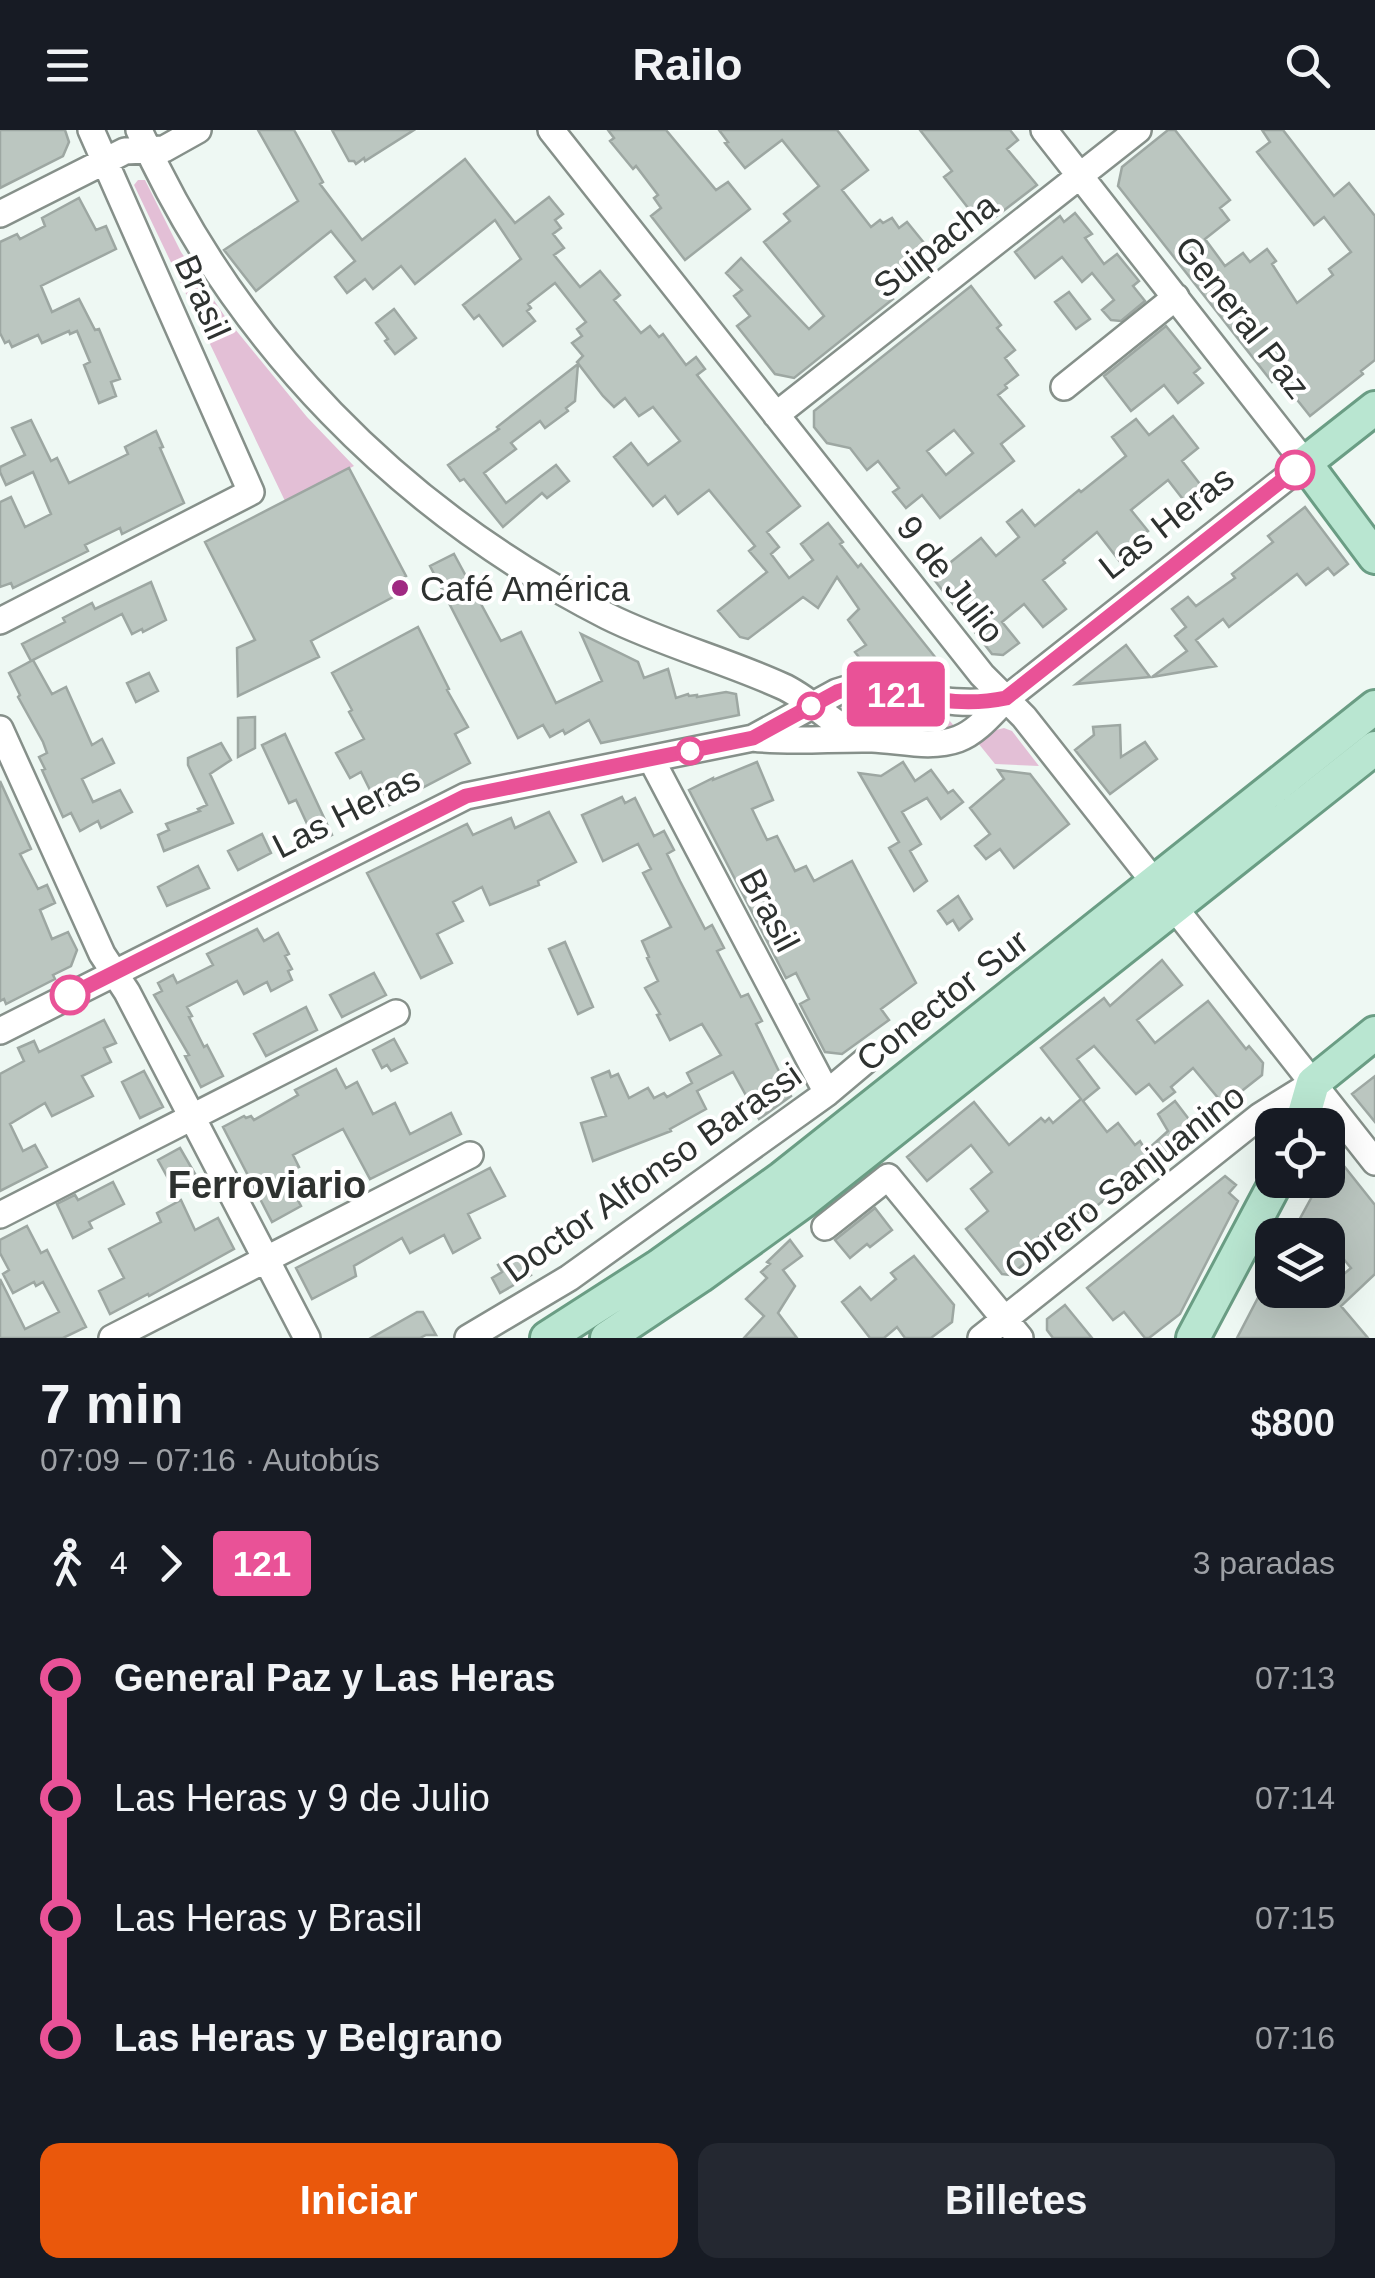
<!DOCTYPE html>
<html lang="es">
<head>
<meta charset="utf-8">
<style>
  body { margin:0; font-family:Arial,sans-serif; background:#242831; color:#f1f3f6; height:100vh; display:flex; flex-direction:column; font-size:38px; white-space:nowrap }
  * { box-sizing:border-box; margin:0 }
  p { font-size:32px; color:#9ea1a6 }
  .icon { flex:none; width:55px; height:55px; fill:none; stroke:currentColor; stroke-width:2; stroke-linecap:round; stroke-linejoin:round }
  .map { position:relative; height:1208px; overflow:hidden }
  .side { display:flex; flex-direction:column; background:#171b24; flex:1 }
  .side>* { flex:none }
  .badge { padding:0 20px; border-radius:8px; font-size:35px; line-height:65px }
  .buttons { position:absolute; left:1255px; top:978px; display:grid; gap:20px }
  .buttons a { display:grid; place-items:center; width:90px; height:90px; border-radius:20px; background:#171b24; box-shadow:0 10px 40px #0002; font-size:50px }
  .map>.badge { position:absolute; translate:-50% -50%; box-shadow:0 0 0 5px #fff }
  .legs { display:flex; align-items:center; gap:15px; height:110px; padding:0 40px; font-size:32px }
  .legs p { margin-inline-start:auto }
  .overview { display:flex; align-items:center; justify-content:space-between; height:170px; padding:0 40px }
  h1 { font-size:55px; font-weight:700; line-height:75px }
  .button { display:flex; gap:20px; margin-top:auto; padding:20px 40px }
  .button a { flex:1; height:115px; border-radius:20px; background:#ea580c; color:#fff; font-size:40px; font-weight:700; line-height:115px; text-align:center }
  .button a+a { background:#242831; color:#f1f3f6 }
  ul { padding:0 40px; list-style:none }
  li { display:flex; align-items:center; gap:35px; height:120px; font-size:38px }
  li i { display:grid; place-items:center; width:15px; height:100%; margin:0 12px; background:currentColor }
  li i::after { content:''; width:25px; height:25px; margin:-12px; border:8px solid; border-radius:50%; background:#171b24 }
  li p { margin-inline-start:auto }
  li:first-child i { background:linear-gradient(#0000 50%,currentColor 0) }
  li:last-child i { background:linear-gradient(currentColor 50%,#0000 0) }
  header { display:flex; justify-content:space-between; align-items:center; height:130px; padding:0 40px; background:#171b24; font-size:45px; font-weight:700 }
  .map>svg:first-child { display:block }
  .green { fill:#e3bfd6 }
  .building { fill:#bbc6c0; stroke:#9da7a2; stroke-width:2.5; fill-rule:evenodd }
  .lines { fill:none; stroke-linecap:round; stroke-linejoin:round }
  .minor-casing { stroke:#86908a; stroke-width:30 }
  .major-casing { stroke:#6a9d84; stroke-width:38 }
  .minor { stroke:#fff; stroke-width:25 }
  .major { stroke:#b9e6d1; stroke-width:32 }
  .line-1-casing { stroke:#fff; stroke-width:22 }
  .line-1 { stroke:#e95297; stroke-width:15 }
  .stop-1-dot { fill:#fff; stroke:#e95297; stroke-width:5 }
  .poi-dot { fill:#a02982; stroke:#fff; stroke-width:4 }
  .labels { text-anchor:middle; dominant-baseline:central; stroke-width:8; stroke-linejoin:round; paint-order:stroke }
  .street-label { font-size:35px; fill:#2e3230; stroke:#fff }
  .poi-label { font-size:35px; fill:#2e3230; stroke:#fff; text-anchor:start }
  .neighbourhood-label { font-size:38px; font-weight:bold; fill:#2e3230; stroke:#fff }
</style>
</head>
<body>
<header><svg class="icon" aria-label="menu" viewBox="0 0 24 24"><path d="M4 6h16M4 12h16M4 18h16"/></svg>Railo<svg class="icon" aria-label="search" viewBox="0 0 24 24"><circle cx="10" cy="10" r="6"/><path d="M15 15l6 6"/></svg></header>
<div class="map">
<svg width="1375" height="1208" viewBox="0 0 1375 1208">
  <rect width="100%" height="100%" fill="#eef8f3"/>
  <path class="green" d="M 138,50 L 145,50 L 181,122 L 226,188 L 307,287 L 354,336 L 285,371 L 134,55 Z
    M 850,568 L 950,580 L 949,590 L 955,597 C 939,601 880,600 864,595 C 854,592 844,586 840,576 Z
    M 1004,598 L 1012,601 L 1039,636 L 995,634 L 978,613 L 996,600 Z"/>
  <path class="building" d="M 0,0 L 65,0 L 69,12 L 63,26 L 0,58 Z
    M 258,0 L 294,0 L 323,52 L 320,54 L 362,110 L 465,29 L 515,93 L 549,67 L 563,84 L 555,90 L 561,98 L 553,104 L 564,118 L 554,125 L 580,157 L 600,141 L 620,165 L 614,170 L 641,203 L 650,196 L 659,207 L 663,204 L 686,235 L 696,227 L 705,239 L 697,245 L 800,376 L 767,402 L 779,417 L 771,424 L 789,448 L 813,430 L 801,414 L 828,393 L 843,412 L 840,414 L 858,437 L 861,434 L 935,527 L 923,536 L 921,533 L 904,545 L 887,543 L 865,535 L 855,522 L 866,515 L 848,490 L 859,479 L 837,447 L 818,478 L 803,467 L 748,509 L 740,507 L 718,481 L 767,442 L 749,421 L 755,416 L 709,360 L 678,384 L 665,366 L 653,376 L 614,327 L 631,313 L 648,335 L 680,311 L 653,277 L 639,286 L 625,268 L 614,277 L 603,266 L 577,232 L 583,226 L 572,213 L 582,206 L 577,199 L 586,192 L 555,153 L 528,174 L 531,178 L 527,181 L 535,191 L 503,216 L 479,185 L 474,189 L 463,175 L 521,129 L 495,90 L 415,154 L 401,136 L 373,159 L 365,149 L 347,163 L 335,147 L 355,131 L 331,101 L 256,161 L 224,120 L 298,71 Z
    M 332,0 L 414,0 L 365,31 L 364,28 L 356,34 L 354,31 L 349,31 Z
    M 608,0 L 666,0 L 716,60 L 728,52 L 750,79 L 685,130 L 651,86 L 661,78 L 654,68 L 658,65 L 636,36 L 633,39 L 610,11 L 614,8 Z
    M 719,0 L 837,0 L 868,40 L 842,60 L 871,97 L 880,90 L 883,93 L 892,88 L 899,98 L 907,92 L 929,119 L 883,156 L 893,169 L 794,248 L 775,244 L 737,196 L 750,186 L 734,166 L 742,160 L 726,143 L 741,128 L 809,199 L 824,186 L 764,112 L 790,91 L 784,84 L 819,56 L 782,10 L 745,38 L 725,13 L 728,12 Z
    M 920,0 L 1010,0 L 1018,10 L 1007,19 L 1037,55 L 990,91 L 979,77 L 972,83 L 944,47 L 952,41 Z
    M 1168,0 L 1175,0 L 1230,70 L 1220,78 L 1229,90 L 1205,109 L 1225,136 L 1243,123 L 1250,132 L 1267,119 L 1276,131 L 1272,134 L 1297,173 L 1333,145 L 1329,139 L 1351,122 L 1324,87 L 1314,95 L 1257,22 L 1270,12 L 1262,0 L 1283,0 L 1334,66 L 1349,53 L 1375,86 L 1375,230 L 1361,241 L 1363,244 L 1310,286 L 1279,247 L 1272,252 L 1118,56 L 1122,37 Z
    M 79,68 L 96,100 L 106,96 L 116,119 L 41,156 L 52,182 L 79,169 L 95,200 L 99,199 L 120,249 L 111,252 L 116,266 L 99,273 L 84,235 L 90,232 L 77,201 L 70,204 L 69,201 L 42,213 L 38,205 L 12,217 L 9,211 L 5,213 L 0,203 L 0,112 L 17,104 L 20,109 L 45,96 L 42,88 Z
    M 1075,83 L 1092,104 L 1085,108 L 1104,134 L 1117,124 L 1139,151 L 1133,156 L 1145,171 L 1121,191 L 1111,190 L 1102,180 L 1114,170 L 1092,143 L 1082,152 L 1062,127 L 1035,148 L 1015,122 L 1060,86 L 1064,92 Z
    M 971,156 L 1001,195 L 997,198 L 1015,220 L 1005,228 L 1018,245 L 1005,255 L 1007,258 L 998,265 L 1024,296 L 1001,314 L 1014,331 L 940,388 L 922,365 L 906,378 L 893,362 L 899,358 L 878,331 L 867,340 L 850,318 L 827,313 L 814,297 L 814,281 ZM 954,300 L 973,323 L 946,345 L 927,321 Z
    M 1069,162 L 1090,189 L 1076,199 L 1055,172 Z
    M 394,179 L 416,208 L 395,224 L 385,211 L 388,209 L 376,193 Z
    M 1166,196 L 1200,238 L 1194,243 L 1203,253 L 1178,273 L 1164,255 L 1131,281 L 1104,246 Z
    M 578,234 L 575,271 L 566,278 L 568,281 L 545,298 L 540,291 L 511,313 L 516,319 L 484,343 L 506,373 L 556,335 L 569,351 L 547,368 L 542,363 L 503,397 L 464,349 L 460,351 L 448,335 L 499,299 L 497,297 Z
    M 1173,286 L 1198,318 L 1182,331 L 1207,363 L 1189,377 L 1168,350 L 1131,380 L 1148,401 L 1134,412 L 1140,418 L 1121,433 L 1097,402 L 1063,430 L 1065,433 L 1043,450 L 1066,479 L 1043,497 L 1024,474 L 1002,492 L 1019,513 L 1003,525 L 992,524 L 932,447 L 981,408 L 996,426 L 1019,407 L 1007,392 L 1022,380 L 1035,396 L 1079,360 L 1081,362 L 1126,326 L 1112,307 L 1136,289 L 1149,305 Z
    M 31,290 L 51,331 L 57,328 L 69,353 L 128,324 L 125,317 L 156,301 L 163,317 L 160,318 L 184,373 L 122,404 L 120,398 L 85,415 L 88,421 L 13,458 L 11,453 L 0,457 L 0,372 L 11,367 L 25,397 L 51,384 L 33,342 L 6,355 L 0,342 L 0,337 L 25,325 L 12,298 Z
    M 349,338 L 406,446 L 402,448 L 408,459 L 311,511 L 319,527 L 238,566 L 237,518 L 255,510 L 205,412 Z
    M 1305,377 L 1348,434 L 1334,445 L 1328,438 L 1306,455 L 1297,444 L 1229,497 L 1223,489 L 1196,510 L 1216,536 L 1152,547 L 1187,521 L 1175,506 L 1186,497 L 1172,479 L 1188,467 L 1196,476 L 1235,448 L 1232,444 L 1273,412 L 1268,406 Z
    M 454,424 L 501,511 L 521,502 L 556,573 L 602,551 L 581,504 L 638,532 L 644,548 L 668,539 L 676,568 L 688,564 L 689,566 L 697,565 L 697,567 L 726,562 L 736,564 L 739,585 L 601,613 L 589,590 L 565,604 L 563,600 L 550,607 L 543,595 L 518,608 L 430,436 Z
    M 151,452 L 166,490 L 143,502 L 142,499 L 132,504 L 122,484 L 31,531 L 22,514 L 65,492 L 63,488 L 92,473 L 95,479 Z
    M 418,497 L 449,559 L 447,560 L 468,597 L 455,604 L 470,633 L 380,680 L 361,642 L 350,648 L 336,623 L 364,609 L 349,582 L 352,580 L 332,543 Z
    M 1126,515 L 1150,547 L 1076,554 Z
    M 33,530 L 52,564 L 66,557 L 92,615 L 102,609 L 114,633 L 82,649 L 93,672 L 120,660 L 132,682 L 101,698 L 98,691 L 80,701 L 71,683 L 63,687 L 42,640 L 45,639 L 39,627 L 47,623 L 43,612 L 18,567 L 20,565 L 9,543 Z
    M 149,543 L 158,561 L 136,572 L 127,553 Z
    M 255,587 L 255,618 L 238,627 L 238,588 Z
    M 1120,595 L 1121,627 L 1145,612 L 1157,629 L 1110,664 L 1075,620 L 1094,605 L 1093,597 Z
    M 285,604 L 332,705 L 316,713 L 296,670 L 289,673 L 262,615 Z
    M 221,613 L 231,630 L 210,644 L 233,693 L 164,721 L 158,705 L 169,700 L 166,694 L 200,681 L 198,679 L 207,675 L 188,635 L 188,628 Z
    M 757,632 L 773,670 L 752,679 L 767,710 L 777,706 L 795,741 L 806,736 L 814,751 L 852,731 L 916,853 L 881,879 L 889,890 L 842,924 L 825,922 L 800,874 L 809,869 L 796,843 L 786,848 L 689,660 L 713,648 L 713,650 Z
    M 903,632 L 915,651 L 931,640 L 948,663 L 953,660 L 963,672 L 941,689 L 927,668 L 902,682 L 921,714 L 910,721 L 927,751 L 914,761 L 889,718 L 899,712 L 859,643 L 881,646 Z
    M 998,640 L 1030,644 L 1069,694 L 1014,738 L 1000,719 L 986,729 L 975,716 L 990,704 L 970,678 L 1004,649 Z
    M 0,651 L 31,719 L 20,724 L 38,759 L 47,755 L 55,773 L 40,780 L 52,809 L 68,802 L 77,820 L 71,836 L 53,845 L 55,849 L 6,874 L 4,869 L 0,871 Z
    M 622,667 L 625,673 L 635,668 L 654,706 L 664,701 L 674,720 L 667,724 L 680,751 L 705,799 L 712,795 L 724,818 L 717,821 L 741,867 L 748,864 L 762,891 L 756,894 L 791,966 L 759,989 L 733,942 L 697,961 L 706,979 L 670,999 L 671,1001 L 593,1031 L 581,993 L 606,986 L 592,948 L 609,941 L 611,947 L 618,944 L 629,968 L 648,958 L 654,968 L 664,963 L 667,967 L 692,953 L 687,943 L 721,925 L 702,894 L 670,910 L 657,885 L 660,884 L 645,858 L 658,851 L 647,828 L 649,827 L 642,811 L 671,797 L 643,743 L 651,739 L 638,714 L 603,731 L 582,685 Z
    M 549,682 L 576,732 L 538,751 L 539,755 L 490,775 L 482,757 L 453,772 L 463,791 L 437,804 L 452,833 L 421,848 L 367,743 L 467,694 L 473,705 L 511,688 L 515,698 Z
    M 262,704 L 271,723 L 238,740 L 228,721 Z
    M 198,736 L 209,758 L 167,776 L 158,757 Z
    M 958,766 L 972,789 L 959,800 L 953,790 L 947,794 L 938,781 Z
    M 257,799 L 264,811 L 278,803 L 289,824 L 285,826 L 292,839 L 288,841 L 292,850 L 271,861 L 267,852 L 244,864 L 237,851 L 187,877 L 192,886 L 189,887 L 204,917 L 207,915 L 223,946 L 201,957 L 185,926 L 189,925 L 154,865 L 162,861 L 158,853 L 173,845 L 177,853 L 213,835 L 207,824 Z
    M 565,812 L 593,877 L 578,884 L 549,819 Z
    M 1162,830 L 1182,855 L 1137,890 L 1155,913 L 1208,871 L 1246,919 L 1249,916 L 1263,933 L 1262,945 L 1224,975 L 1193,938 L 1171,957 L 1175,962 L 1163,971 L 1149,954 L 1136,964 L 1094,916 L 1077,929 L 1099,958 L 1083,971 L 1107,1002 L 1118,993 L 1135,1015 L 1140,1011 L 1146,1021 L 1168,1001 L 1158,984 L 1175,971 L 1191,992 L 1180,1001 L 1185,1006 L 1050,1113 L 1043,1104 L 1021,1122 L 1028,1131 L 1010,1145 L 1002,1144 L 966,1099 L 988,1081 L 971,1059 L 992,1042 L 971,1015 L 927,1051 L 907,1027 L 974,972 L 1009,1015 L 1041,988 L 1045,992 L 1049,988 L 1053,993 L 1081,969 L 1041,918 L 1104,868 L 1110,876 Z
    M 374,843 L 386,865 L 342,887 L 330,865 Z
    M 306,877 L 317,900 L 266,926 L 254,904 Z
    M 104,890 L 116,913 L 104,918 L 111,932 L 82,946 L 93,966 L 52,986 L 45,973 L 10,994 L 23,1021 L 35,1015 L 47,1037 L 0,1061 L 0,944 L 24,931 L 18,918 L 34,911 L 39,922 Z
    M 394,909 L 407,933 L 391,941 L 387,935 L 382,938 L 373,920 Z
    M 336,939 L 346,958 L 357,952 L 373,984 L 395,973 L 410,1004 L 451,983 L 461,1004 L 370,1049 L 343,999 L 293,1025 L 299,1037 L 284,1044 L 301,1076 L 272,1092 L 223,997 L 244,986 L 246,988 L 251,986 L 254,990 L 298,965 L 295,960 Z
    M 144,941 L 163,977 L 140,988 L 122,952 Z
    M 1375,946 L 1375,992 L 1352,964 Z
    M 180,1018 L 198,1049 L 175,1061 L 158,1030 Z
    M 1344,1036 L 1375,1075 L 1375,1144 L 1341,1176 L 1368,1208 L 1237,1208 L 1262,1160 L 1283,1160 L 1290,1168 L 1296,1163 L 1306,1176 L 1351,1138 L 1328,1110 L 1328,1105 L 1291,1105 L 1321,1050 L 1328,1050 L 1328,1038 Z
    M 490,1038 L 505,1066 L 468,1084 L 480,1108 L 453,1123 L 444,1105 L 410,1123 L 402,1108 L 354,1136 L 356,1146 L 312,1169 L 296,1138 Z
    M 1225,1046 L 1236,1055 L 1229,1063 L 1238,1071 L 1180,1184 L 1149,1208 L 1145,1208 L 1124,1182 L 1113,1190 L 1087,1158 Z
    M 113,1052 L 124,1074 L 89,1092 L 92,1098 L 73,1108 L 57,1074 L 75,1065 L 78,1070 Z
    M 181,1070 L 195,1100 L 218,1088 L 234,1119 L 149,1166 L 148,1164 L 110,1184 L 99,1161 L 124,1148 L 109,1119 L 161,1092 L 157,1083 Z
    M 875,1078 L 892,1100 L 870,1117 L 867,1114 L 850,1128 L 835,1110 Z
    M 27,1096 L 41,1123 L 47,1120 L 86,1197 L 63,1208 L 0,1208 L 0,1149 L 25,1199 L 59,1182 L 43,1152 L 36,1156 L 34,1152 L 13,1163 L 3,1144 L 9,1140 L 0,1123 L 0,1110 Z
    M 790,1110 L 802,1126 L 783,1140 L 795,1156 L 778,1183 L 797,1208 L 744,1208 L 764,1186 L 746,1169 L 767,1148 L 761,1142 L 770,1134 L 767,1132 Z
    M 519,1123 L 531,1145 L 500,1163 L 492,1148 L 502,1142 L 498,1135 Z
    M 914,1126 L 954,1175 L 952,1192 L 931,1208 L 905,1208 L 897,1197 L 884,1208 L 870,1208 L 842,1172 L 860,1157 L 871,1170 L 896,1149 L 891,1143 Z
    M 1065,1175 L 1092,1208 L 1053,1208 L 1047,1200 L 1047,1189 Z
    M 417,1182 L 423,1182 L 436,1205 L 426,1205 L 420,1208 L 371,1208 Z"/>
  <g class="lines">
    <g class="minor-casing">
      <path id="minor" d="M 139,0 C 234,212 401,381 607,486 C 663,514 725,530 782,556 C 812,569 834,598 865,608
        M 551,0 L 982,545 L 1024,587 L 1375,1032
        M 0,84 L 125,21 L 164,19 L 198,0
        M 1064,257 L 1176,167
        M 776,285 L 1138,0
        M 0,491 L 251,362 L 91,0
        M 0,599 L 102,824 L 127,862 L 307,1208
        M 753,608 L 837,562 L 850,558 C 906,560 948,580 1006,569
        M 651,629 L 827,963
        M 0,901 L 466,666 L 753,608 C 793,613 832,608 872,609 C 899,610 931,619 958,609 C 977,602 992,583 1006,569 L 1305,333 L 1044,0
        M 0,1085 L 396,883
        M 825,1097 L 888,1047 L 1020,1208
        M 112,1208 L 470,1025
        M 468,1208 L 569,1148 L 827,963 L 871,926
        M 981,1208 L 1260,986 L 1313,953"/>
    </g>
    <g class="major-casing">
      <path id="major" d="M 1375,278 L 1305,333 L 1375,427
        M 1301,995 L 1313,953 L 1375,903
        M 547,1208 L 659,1136 L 782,1048 L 1375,577
        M 607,1208 L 700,1146 L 805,1070 L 1375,618
        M 1193,1208 L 1277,1050"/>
    </g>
    <use href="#minor" class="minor"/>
    <use href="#major" class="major"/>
  </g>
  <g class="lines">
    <g class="line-1-casing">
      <path id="line-1" d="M 70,865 L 466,666 L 753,608 L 837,562 L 850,558 C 905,560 949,580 1006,568 L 1295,340"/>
    </g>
    <use href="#line-1" class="line-1"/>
  </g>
  <g class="stop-1-dot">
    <circle cx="1295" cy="340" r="18"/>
    <circle cx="811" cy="576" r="12"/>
    <circle cx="690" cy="621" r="12"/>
    <circle cx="70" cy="865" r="18"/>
  </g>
  <circle class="poi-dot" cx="400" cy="458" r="10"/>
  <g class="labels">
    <g class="street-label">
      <text transform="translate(935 115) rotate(-38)">Suipacha</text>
      <text transform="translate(203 167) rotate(66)">Brasil</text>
      <text transform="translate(1243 187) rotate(52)">General Paz</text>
      <text transform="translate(1166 392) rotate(-38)">Las Heras</text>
      <text transform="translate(951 449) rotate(52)">9 de Julio</text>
      <text transform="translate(346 682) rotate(-27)">Las Heras</text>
      <text transform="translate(770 780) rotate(62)">Brasil</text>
      <text transform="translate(942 870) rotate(-38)">Conector Sur</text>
      <text transform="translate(652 1042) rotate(-35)">Doctor Alfonso Barassi</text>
      <text transform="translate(1124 1051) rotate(-38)">Obrero Sanjuanino</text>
    </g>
    <g class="poi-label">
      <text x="420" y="458">Café América</text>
    </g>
    <g class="neighbourhood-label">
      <text x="267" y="1055">Ferroviario</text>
    </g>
  </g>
</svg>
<div class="buttons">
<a><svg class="icon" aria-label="locate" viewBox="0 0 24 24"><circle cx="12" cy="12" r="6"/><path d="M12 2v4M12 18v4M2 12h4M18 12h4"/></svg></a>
<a><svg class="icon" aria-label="layers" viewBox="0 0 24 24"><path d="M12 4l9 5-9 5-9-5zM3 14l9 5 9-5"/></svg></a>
</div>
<b class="badge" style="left:896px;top:564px;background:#e95297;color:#fff">121</b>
</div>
<section class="side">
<div class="overview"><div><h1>7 min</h1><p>07:09 – 07:16 · Autobús</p></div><b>$800</b></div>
<div class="legs"><svg class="icon" aria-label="walk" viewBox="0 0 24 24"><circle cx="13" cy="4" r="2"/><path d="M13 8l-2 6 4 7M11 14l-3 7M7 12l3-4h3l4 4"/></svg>4<svg class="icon" aria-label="forward" viewBox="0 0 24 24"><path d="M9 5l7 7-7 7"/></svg><b class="badge" style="background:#e95297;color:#fff">121</b><p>3 paradas</p></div>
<ul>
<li><i style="color:#e95297"></i><b>General Paz y Las Heras</b><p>07:13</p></li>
<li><i style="color:#e95297"></i><span>Las Heras y 9 de Julio</span><p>07:14</p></li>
<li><i style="color:#e95297"></i><span>Las Heras y Brasil</span><p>07:15</p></li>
<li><i style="color:#e95297"></i><b>Las Heras y Belgrano</b><p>07:16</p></li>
</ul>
<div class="button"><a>Iniciar</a><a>Billetes</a></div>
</section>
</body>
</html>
